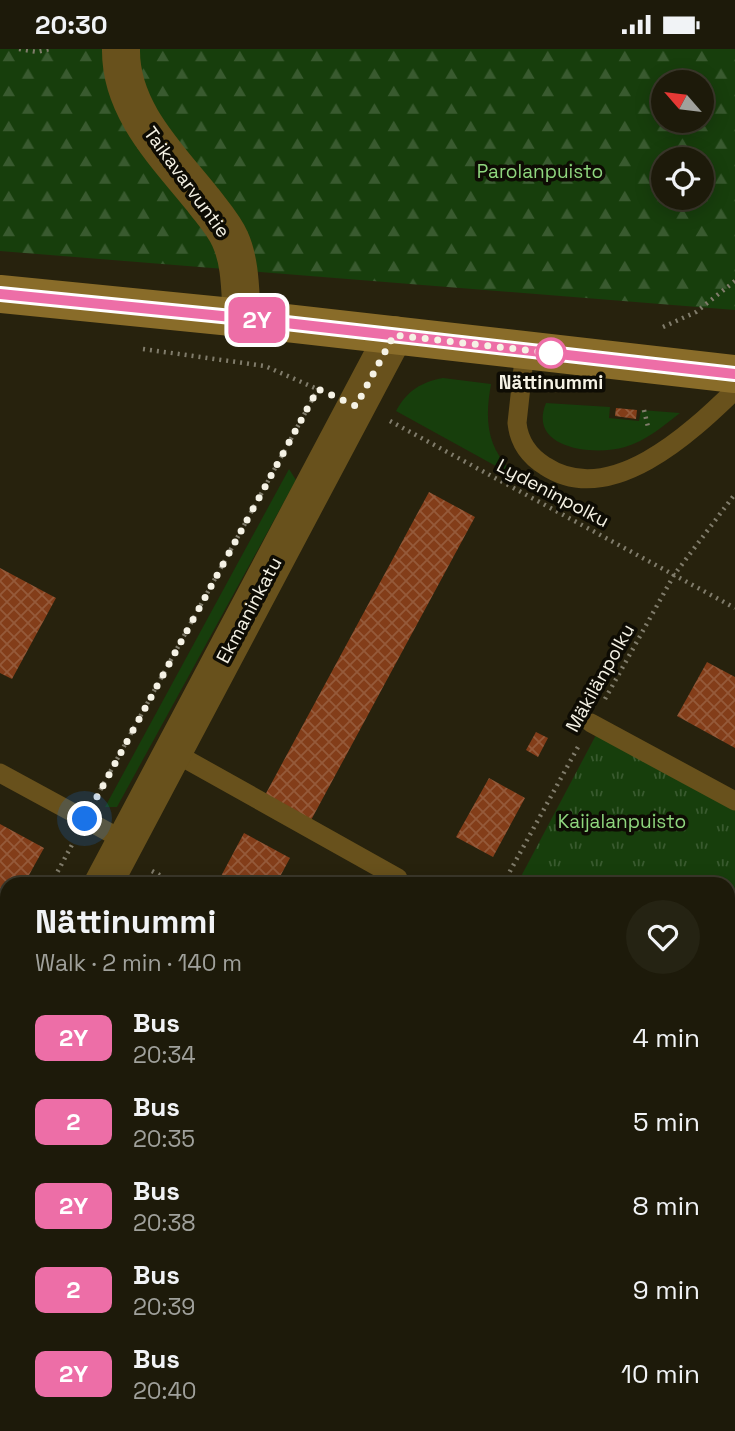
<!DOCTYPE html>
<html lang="en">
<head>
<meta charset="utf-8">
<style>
  body { margin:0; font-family:"Space Grotesk",sans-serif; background:#252313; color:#f1f3f6; height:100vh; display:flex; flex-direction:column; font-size:26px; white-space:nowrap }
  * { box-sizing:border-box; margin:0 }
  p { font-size:23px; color:#a0a19c }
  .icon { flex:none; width:38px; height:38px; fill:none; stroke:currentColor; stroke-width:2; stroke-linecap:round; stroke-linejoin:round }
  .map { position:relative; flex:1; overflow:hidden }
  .details { position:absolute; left:0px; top:828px; width:735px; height:555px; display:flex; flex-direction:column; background:#1d1a0a; border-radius:21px 21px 0 0; box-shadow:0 4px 18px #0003,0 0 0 2px #3b382b }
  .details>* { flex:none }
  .badge { padding:0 14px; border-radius:10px; font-size:24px; line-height:46px }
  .needle { width:46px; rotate:298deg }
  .tools { position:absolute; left:651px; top:21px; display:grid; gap:14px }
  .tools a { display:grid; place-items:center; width:63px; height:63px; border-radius:50%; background:#1d1a0a; box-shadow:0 4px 18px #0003,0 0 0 2px #3b382b; font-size:35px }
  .you { position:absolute; width:35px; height:35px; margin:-18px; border:5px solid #fff; border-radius:50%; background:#1a73e8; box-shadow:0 0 0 10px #1a73e833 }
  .map>.badge { position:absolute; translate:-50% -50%; box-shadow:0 0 0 4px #fff }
  .round { display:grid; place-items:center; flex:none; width:74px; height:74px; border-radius:37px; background:#252313 }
  .headline { display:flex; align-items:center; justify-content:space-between; height:119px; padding:0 35px }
  h1 { font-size:33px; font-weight:700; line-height:52px }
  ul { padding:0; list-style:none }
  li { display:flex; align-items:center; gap:21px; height:84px; padding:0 35px }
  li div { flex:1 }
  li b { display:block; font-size:26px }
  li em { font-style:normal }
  li .badge { min-width:77px; font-weight:700; text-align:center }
  .status { display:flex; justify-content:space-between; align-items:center; height:49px; padding:0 35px; background:#1d1a0a; direction:ltr }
  .status svg { height:19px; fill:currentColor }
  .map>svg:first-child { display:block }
  .grass { fill:#173e0c }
  .forest { fill:url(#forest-firs); fill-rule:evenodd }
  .park { fill:url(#park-tufts) }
  .building { fill:url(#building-cross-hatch) }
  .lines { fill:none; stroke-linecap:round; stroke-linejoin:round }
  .path { stroke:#807c6b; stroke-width:4.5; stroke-dasharray:2 5; stroke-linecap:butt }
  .lane { stroke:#68511c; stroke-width:19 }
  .street { stroke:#68511c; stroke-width:38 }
  .secondary { stroke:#896c29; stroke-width:38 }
  .line-casing { stroke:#fff; stroke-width:16 }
  .line { stroke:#ed6ea7; stroke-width:10 }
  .walk { stroke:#f5f2e5; stroke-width:7; stroke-dasharray:0 12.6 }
  .stop-dot { fill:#fff; stroke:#ed6ea7; stroke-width:3.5 }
  .labels { text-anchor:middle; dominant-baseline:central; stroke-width:7; stroke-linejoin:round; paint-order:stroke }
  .park-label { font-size:19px; fill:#8fd67e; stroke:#0e0c04 }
  .street-label { font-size:19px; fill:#f5f2e5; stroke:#0e0c04 }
  .stop-label { font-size:19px; font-weight:bold; fill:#f5f2e5; stroke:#0e0c04 }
</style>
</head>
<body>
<div class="status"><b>20:30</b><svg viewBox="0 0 49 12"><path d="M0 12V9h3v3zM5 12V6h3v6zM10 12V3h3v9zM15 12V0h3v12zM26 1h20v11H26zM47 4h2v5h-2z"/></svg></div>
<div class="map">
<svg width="735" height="1382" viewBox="0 0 735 1382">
  <defs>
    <pattern id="forest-firs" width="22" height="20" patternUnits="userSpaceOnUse" patternTransform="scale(1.75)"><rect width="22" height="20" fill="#173e0c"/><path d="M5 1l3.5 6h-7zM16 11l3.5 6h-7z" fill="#395a2f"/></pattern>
    <pattern id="park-tufts" width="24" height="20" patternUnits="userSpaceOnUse" patternTransform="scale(1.75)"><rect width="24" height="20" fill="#173e0c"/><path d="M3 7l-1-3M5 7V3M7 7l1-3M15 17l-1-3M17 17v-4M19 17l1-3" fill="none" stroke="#395a2f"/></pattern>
    <pattern id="building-cross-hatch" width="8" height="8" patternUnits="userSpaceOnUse" patternTransform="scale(1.75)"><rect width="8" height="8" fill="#833d19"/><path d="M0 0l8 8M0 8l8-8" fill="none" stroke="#955a3a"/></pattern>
  </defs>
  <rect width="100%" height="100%" fill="#27220d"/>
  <path class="grass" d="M 443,329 L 491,335 C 485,369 486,395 510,421 L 503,421 L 396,362 C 407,342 421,333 443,329 Z
    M 546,354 L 610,358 L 609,369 L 639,372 L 641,361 L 680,364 C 663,377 646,392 625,398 C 594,407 527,400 546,354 Z
    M 289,420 L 296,431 L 117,758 L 105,758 Z"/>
  <path class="forest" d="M 0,0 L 735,0 L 735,261 L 0,202 ZM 663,33 L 702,33 L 702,72 L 663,72 ZM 663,110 L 702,110 L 702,149 L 663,149 Z"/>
  <path class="park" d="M 596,686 L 735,760 L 735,1125 L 728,1121 L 728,835 L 517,835 Z"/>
  <path class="building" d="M 616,359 L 637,361 L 636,370 L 615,367 Z
    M 429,443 L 475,468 L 310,773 L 264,748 Z
    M 0,519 L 56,549 L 12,630 L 0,624 Z
    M 707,613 L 735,628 L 735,699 L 677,667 Z
    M 536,683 L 548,689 L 538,708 L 526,701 Z
    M 489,729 L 525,749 L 493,808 L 456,788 Z
    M 0,775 L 44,799 L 24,835 L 7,835 L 7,866 L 0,879 Z
    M 244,784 L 290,809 L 276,835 L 225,835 L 219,831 Z
    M 728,1346 L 735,1350 L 735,1382 L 709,1382 L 713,1376 L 728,1376 Z
    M 34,1376 L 157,1376 L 153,1382 L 31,1382 Z
    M 250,1376 L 366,1376 L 371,1379 L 369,1382 L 247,1382 Z
    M 527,1376 L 639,1376 L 646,1379 L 644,1382 L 523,1382 Z"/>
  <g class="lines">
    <path class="path" d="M 19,0 L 37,3 L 50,0
      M 663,278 L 696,263 L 735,232
      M 143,300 L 265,317 L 324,343
      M 644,361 L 648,378
      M 390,372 L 735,559
      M 605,650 L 674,526 L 735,445
      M 97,747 L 318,340
      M 152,822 L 176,835
      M 51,835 L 74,792
      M 503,835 L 578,698
      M 0,929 L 7,916"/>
    <path class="lane" d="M 525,301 L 517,374 C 519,393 529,407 545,417 C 610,460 691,384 735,341
      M 591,674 L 735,752
      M 173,703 L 398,829
      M 0,724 L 125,792"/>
    <path class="street" d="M 121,0 C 120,61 167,106 203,151 C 212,163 224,176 230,190 C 241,214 240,244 242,269
      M 103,835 L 394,286
      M 728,1139 L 735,1143"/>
    <path class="secondary" d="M 0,245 L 242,269 L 735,325"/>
  </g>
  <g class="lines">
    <g class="line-casing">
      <path id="line" d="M 0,245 L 242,269 L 735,325"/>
    </g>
    <use href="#line" class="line"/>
    <path class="walk" d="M 85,770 L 318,340 L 356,357 L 394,286 L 551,304"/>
  </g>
  <circle class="stop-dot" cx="551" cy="304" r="14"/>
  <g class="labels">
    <g class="park-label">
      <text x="540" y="122">Parolanpuisto</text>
      <text x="622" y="772">Kaijalanpuisto</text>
    </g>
    <g class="street-label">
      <text transform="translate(187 133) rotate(54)">Taikavarvuntie</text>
      <text transform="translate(553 444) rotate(28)">Lydeninpolku</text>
      <text transform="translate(249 561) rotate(-62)">Ekmaninkatu</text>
      <text transform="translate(600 629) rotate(-61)">Mäkilänpolku</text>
    </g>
    <g class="stop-label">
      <text x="551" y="333">Nättinummi</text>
    </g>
  </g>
</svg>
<div class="tools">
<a><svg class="needle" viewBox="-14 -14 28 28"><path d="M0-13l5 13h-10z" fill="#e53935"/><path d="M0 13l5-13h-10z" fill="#a0a19c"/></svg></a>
<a><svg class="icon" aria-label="locate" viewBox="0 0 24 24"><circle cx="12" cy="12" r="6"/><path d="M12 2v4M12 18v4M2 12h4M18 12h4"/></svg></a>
</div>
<div class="you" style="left:85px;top:770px"></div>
<b class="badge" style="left:257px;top:271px;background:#ed6ea7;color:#fff">2Y</b>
<section class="details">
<div class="headline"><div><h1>Nättinummi</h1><p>Walk · 2 min · 140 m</p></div><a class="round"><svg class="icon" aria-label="heart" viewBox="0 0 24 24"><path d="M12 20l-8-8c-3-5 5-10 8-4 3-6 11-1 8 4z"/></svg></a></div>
<ul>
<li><span class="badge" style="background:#ed6ea7;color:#fff">2Y</span><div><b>Bus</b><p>20:34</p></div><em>4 min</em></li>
<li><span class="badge" style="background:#ed6ea7;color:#fff">2</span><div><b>Bus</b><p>20:35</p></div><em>5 min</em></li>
<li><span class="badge" style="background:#ed6ea7;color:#fff">2Y</span><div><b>Bus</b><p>20:38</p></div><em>8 min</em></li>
<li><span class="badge" style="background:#ed6ea7;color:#fff">2</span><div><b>Bus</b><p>20:39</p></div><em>9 min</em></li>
<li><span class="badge" style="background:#ed6ea7;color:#fff">2Y</span><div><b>Bus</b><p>20:40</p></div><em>10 min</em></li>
</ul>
</section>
</div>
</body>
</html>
